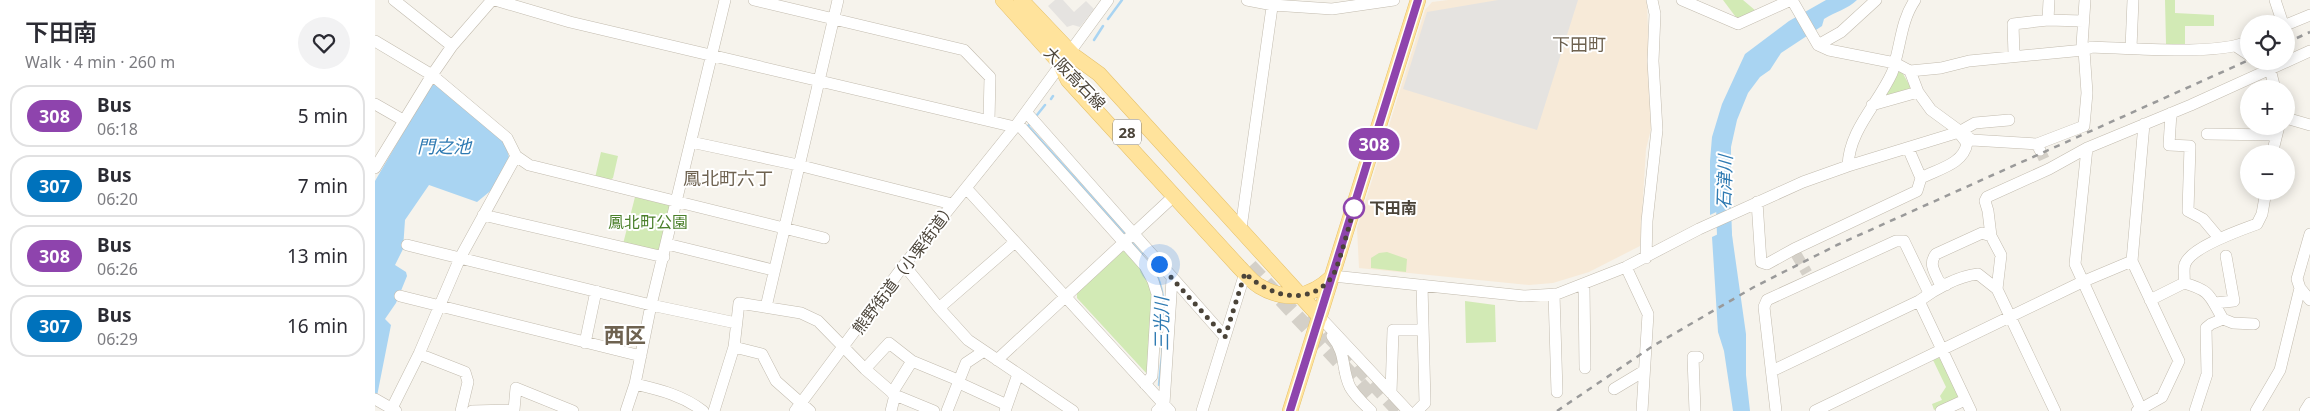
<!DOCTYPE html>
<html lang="en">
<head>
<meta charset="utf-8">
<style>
  body { margin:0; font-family:"Noto Sans","Noto Sans JP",sans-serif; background:#f2f2f3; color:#2b2b33; height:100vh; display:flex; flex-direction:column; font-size:19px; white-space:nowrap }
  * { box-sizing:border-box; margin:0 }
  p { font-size:16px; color:#7c7c81 }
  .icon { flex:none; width:28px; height:28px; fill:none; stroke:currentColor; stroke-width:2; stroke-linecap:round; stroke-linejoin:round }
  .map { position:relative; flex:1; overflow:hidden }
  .side { display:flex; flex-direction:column; background:#fff; width:375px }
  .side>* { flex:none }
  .badge { padding:0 10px; border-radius:16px; font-size:18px; line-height:32px }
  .buttons { position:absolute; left:1865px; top:15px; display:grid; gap:10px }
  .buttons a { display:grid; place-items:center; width:55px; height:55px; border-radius:50%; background:#fff; box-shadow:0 2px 12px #0003; font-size:25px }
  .you { position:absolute; width:25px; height:25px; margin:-12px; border:4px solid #fff; border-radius:50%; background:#1a73e8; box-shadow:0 0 0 8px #1a73e833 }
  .map>.badge { position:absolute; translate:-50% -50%; box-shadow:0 0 0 2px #fff }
  .round { display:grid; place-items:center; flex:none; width:52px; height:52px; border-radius:26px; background:#f2f2f3 }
  .summary { display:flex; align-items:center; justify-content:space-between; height:85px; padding:0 25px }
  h1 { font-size:24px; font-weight:600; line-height:38px }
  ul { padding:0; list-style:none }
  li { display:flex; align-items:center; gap:15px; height:62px; margin:0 10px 8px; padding:0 15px; border:2px solid #e1e1e2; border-radius:20px }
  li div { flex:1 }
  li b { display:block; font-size:19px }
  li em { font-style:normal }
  li .badge { min-width:55px; font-weight:700; text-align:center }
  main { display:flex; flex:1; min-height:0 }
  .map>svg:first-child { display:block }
  .commercial { fill:#f7ead8 }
  .green { fill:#d2eab5 }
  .parking { fill:#e5e3e0 }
  .water { fill:#a9d4f2 }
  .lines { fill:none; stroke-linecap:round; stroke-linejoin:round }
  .stream { stroke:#a9d4f2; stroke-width:2.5 }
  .river { stroke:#a9d4f2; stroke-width:15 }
  .minor-tunnel { stroke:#d4d0c8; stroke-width:11; stroke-dasharray:11 5.5; stroke-linecap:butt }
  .major-tunnel { stroke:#d4d0c8; stroke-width:15; stroke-dasharray:15 8; stroke-linecap:butt }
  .minor-casing { stroke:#c2bbae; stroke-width:12 }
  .major-casing { stroke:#e6c16a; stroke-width:16 }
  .minor { stroke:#fff; stroke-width:11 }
  .major { stroke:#ffe39c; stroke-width:15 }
  .rail { stroke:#9a9a9a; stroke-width:2.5; stroke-dasharray:6 6; stroke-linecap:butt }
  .line-casing { stroke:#fff; stroke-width:11 }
  .line { stroke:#8e44ad; stroke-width:8 }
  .walk { stroke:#4b4439; stroke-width:5; stroke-dasharray:0 9 }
  .stop-dot { fill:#fff; stroke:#8e44ad; stroke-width:2.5 }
  .labels { text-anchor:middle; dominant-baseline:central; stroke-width:4; stroke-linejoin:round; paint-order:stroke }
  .shield { fill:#fff; stroke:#817c74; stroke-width:1 }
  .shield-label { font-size:15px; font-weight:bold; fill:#4b4439 }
  .street-label { font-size:16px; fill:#4b4439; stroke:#fff }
  .stop-label { font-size:16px; font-weight:bold; fill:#4b4439; stroke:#fff; text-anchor:start }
  .park-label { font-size:16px; fill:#4a7f2a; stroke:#fff }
  .neighbourhood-label { font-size:18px; fill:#6e6250; stroke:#fff }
  .water-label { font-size:18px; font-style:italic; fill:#2e7ab2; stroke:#fff }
  .district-label { font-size:21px; font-weight:bold; fill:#6e6250; stroke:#fff }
</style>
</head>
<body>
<main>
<section class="side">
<div class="summary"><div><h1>下田南</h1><p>Walk · 4 min · 260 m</p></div><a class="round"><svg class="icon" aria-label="heart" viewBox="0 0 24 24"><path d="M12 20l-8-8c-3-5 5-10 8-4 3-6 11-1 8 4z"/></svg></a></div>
<ul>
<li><span class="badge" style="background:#8e44ad;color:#fff">308</span><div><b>Bus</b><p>06:18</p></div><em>5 min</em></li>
<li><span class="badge" style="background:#0072bc;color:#fff">307</span><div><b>Bus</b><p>06:20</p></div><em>7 min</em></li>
<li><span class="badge" style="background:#8e44ad;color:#fff">308</span><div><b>Bus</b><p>06:26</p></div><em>13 min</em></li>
<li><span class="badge" style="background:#0072bc;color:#fff">307</span><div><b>Bus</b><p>06:29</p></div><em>16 min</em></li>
</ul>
</section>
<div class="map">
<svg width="1935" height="411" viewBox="0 0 1935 411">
  <rect width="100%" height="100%" fill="#f6f3ec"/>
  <path class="commercial" d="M 1073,0 L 1272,0 L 1276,129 L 1271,149 L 1265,246 L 1214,272 L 1178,283 L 1154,285 L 984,268 L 982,228 L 1050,10 L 1057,2 Z"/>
  <path class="green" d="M 1348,0 L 1368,0 L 1381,11 L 1363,20 Z
    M 1790,0 L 1800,0 L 1800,13 L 1839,15 L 1839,26 L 1810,26 L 1810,44 L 1791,44 Z
    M 1523,72 L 1527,72 L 1536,88 L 1508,98 Z
    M 226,152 L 243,156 L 238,178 L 233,181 L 220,178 Z
    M 260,197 L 294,205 L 297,210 L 286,250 L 282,252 L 248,244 Z
    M 749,250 L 768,267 L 780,295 L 772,374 L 702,298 L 702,293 Z
    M 1012,252 L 1032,259 L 1031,272 L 996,268 L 996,258 L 1004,253 Z
    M 1090,301 L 1120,305 L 1121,342 L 1091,343 Z
    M 1563,358 L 1567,359 L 1584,396 L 1583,400 L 1559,410 L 1557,404 L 1567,400 L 1565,396 L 1571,387 L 1558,360 Z"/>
  <path class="parking" d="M 680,0 L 688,0 L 699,12 L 711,1 L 719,9 L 705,27 L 698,25 L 692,27 L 673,6 Z
    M 1123,0 L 1203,0 L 1162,130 L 1028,89 L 1052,12 Z"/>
  <path class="water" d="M 1451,0 L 1482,0 C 1473,9 1460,12 1449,19 L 1447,26 L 1406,53 L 1395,70 L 1385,77 L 1373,93 L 1362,120 L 1356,147 L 1356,205 L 1335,215 L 1335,161 L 1337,137 L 1347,104 L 1370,54 L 1414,21 Z
    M 61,82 L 130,143 L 134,157 L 119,188 L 102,202 L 54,185 L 30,220 L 28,249 L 20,265 L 31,272 L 32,276 L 21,303 L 10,319 L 16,325 L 2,396 L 0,395 L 0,181 L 57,83 Z
    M 1356,228 L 1371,334 L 1371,375 L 1375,411 L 1358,411 L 1349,351 L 1343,332 L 1337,237 Z"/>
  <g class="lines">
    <path class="stream" d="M 733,19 L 747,0
      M 719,40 L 728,26
      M 676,99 L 678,96
      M 662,115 L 670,105
      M 655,124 L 653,126 L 751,235
      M 757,243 L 767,254
      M 774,262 C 799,294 787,347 784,385"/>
    <path class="river" d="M 1348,189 L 1350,251"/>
    <path class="minor-tunnel" d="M 1665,150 L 1669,159
      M 1421,254 L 1432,273"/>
    <path class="major-tunnel" d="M 875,266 L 995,395
      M 935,315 L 1024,411"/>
    <g class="minor-casing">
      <path id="minor" d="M 19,0 L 77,46
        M 120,0 L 195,22 L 640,127
        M 379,0 L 589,50 L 615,77 L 614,120
        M 872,0 L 898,5 L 957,9 L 1019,0
        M 1307,0 L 1363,24 L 1416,0
        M 1417,0 L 1443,45 L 1454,50 L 1520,63 L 1535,71 L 1566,68 L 1594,61 L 1709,50 L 1717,47 C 1753,48 1845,56 1874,41
        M 1900,0 L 1908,24
        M 1673,20 L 1674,0
        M 1911,25 L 1935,15
        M 0,41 L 57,75 L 132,138 L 141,156 L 154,165 L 449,238
        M 1443,45 L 1466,32 L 1501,0
        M 1862,47 L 1874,55
        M 1756,48 L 1758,0
        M 1639,55 L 1638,24 L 1673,20 L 1708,21
        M 1883,61 L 1895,69
        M 1895,69 L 1900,89
        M 1535,71 L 1543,92 L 1556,110 L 1597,140 L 1662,144 L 1665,150
        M 0,104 L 28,120
        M 1497,105 L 1543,92
        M 651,112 L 850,337
        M 1796,113 L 1794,145 L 1815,146 L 1813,211 L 1828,219 L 1844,238
        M 1911,118 L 1935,125
        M 643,124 L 770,266 L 778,281 L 782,294 L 777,376 L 770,384
        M 1832,134 L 1901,135
        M 316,142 L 423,165 L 577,204
        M 1662,144 L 1709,126 L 1712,93 L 1709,50 L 1707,45 L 1710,0
        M 1712,148 L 1700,264 L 1767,411
        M 1897,154 L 1904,126
        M 1473,166 C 1474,130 1503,104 1517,73 C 1519,69 1518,66 1520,62 C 1526,41 1527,19 1540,0
        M 0,168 L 57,75 L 77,46 L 117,0
        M 1546,178 C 1563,169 1589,164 1592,143 L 1585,134
        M 591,188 L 795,411
        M 1382,202 L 1386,262 L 1392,264 L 1419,249 L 1542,191 L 1546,178 L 1533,148
        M 108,215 L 289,257
        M 866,228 L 898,0
        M 1935,234 L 1922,279 L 1925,288 L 1935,300
        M 1616,236 L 1613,211 L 1610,201 L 1612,197 L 1674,169 L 1712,148 L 1816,105 L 1935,51
        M 292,244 L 398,270
        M 32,245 L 276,305 L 361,323
        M 1271,258 L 1272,221 L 1282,130 L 1278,61 L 1280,14 L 1277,0
        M 1757,261 L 1804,361 L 1787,397 L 1762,411
        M 529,265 L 564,308 L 593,340 L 698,411
        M 1251,267 L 1273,314 L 1267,411
        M 958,276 L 1149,296 L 1182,294 L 1251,267 L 1324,229 L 1428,182 L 1473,166 L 1584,132 L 1600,123 L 1634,120
        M 1809,283 C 1837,291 1834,296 1848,319 L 1836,324 L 1831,328 L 1832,374 L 1820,411
        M 1209,285 L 1210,368
        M 1571,285 L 1564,282 C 1560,272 1553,264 1561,254 L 1607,233 L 1616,236 L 1626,255 L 1622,289
        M 1179,294 L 1182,392
        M 25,296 L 266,356
        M 1775,300 L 1809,283 C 1810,277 1808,269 1810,264 C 1816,247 1866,230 1882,224 L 1887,214 L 1891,191
        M 1544,301 L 1596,411
        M 1840,303 L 1859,301 L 1851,256
        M 391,307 L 463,0
        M 564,308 L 640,242
        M 945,317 L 1033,411
        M 1848,319 L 1858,323 L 1879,324
        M 957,336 C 972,354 966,369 975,387 C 980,396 989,404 996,411
        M 210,343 L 221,291
        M 359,347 L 387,354 L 401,381 L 435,411
        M 44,354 L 90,372 L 93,382 L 86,411
        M 622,360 L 799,196
        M 490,369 L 514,343 L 537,361 L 583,380
        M 1397,371 L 1544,301 C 1560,289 1583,276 1603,274 L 1622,289 L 1680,411
        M 582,382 L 632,405
        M 260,384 C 285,390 307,395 328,411
        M 1239,389 L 1269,371
        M 517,393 L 537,361
        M 1016,393 L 1018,330 L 1048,330
        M 0,399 L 21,411
        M 17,408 L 44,354 L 85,258 L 141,156
        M 97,411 L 139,410 L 141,388 L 198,411
        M 251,411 L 260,384 L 276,305 L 350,0
        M 339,411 L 359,347 L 364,303 L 426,313 L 443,321 L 490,369 L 520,395 L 559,411
        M 420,411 L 529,265 L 640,127 L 733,0
        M 516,411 L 520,395
        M 572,411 L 591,363 L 609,351
        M 630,411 L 643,374
        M 782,411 L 789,404 L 797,279
        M 827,411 L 870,273
        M 1042,411 L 1050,403 L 1047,285
        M 1320,411 L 1318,357 L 1323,357
        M 1401,411 L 1389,307 L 1392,300 L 1521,241 L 1529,241 L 1554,293
        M 1440,411 L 1707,282 L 1757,261 L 1769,124
        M 1566,411 L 1590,400
        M 1881,411 L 1905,370 L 1925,288
        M 1930,411 L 1935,403"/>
    </g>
    <g class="major-casing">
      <path id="major" d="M 628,0 L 692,71
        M 646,0 L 702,59
        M 695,53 L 724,74 L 945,317
        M 686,66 L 693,80 L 864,267 C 870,273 876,281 884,286 C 911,302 935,298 957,277
        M 915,411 L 1043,0"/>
    </g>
    <use href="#minor" class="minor"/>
    <use href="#major" class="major"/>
    <path class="rail" d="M 1911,43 L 1935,32
      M 1182,411 L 1278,346 L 1379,287 L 1462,245 L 1874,60"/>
  </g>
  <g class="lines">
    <g class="line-casing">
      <path id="line" d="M 915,411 L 1043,0"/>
    </g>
    <use href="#line" class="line"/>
    <path class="walk" d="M 784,264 L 850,337 L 870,273 C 894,296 933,308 957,277 C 963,269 975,222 979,208"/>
  </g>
  <circle class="stop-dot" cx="979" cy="208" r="10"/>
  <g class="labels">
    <rect class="shield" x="738" y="119.5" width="28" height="25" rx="4"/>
    <g class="shield-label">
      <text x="752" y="132">28</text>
    </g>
    <g class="street-label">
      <text transform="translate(700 78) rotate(46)">大阪高石線</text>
      <text transform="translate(529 268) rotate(-53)">熊野街道（小栗街道）</text>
    </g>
    <g class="stop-label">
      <text x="994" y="208">下田南</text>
    </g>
    <g class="park-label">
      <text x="273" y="222">鳳北町公園</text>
    </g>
    <g class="neighbourhood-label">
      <text x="1204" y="44">下田町</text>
      <text x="353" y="178">鳳北町六丁</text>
    </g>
    <g class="water-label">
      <text x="69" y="146">門之池</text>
      <text transform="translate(1349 182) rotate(-88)">石津川</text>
      <text transform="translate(786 324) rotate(-90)">三光川</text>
    </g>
    <g class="district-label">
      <text x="250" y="335">西区</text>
    </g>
  </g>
</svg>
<div class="buttons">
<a><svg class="icon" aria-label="locate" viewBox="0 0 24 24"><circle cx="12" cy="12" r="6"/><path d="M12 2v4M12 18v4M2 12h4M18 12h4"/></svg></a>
<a>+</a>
<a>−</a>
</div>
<div class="you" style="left:784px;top:264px"></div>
<b class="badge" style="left:999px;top:144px;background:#8e44ad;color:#fff">308</b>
</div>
</main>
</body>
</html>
